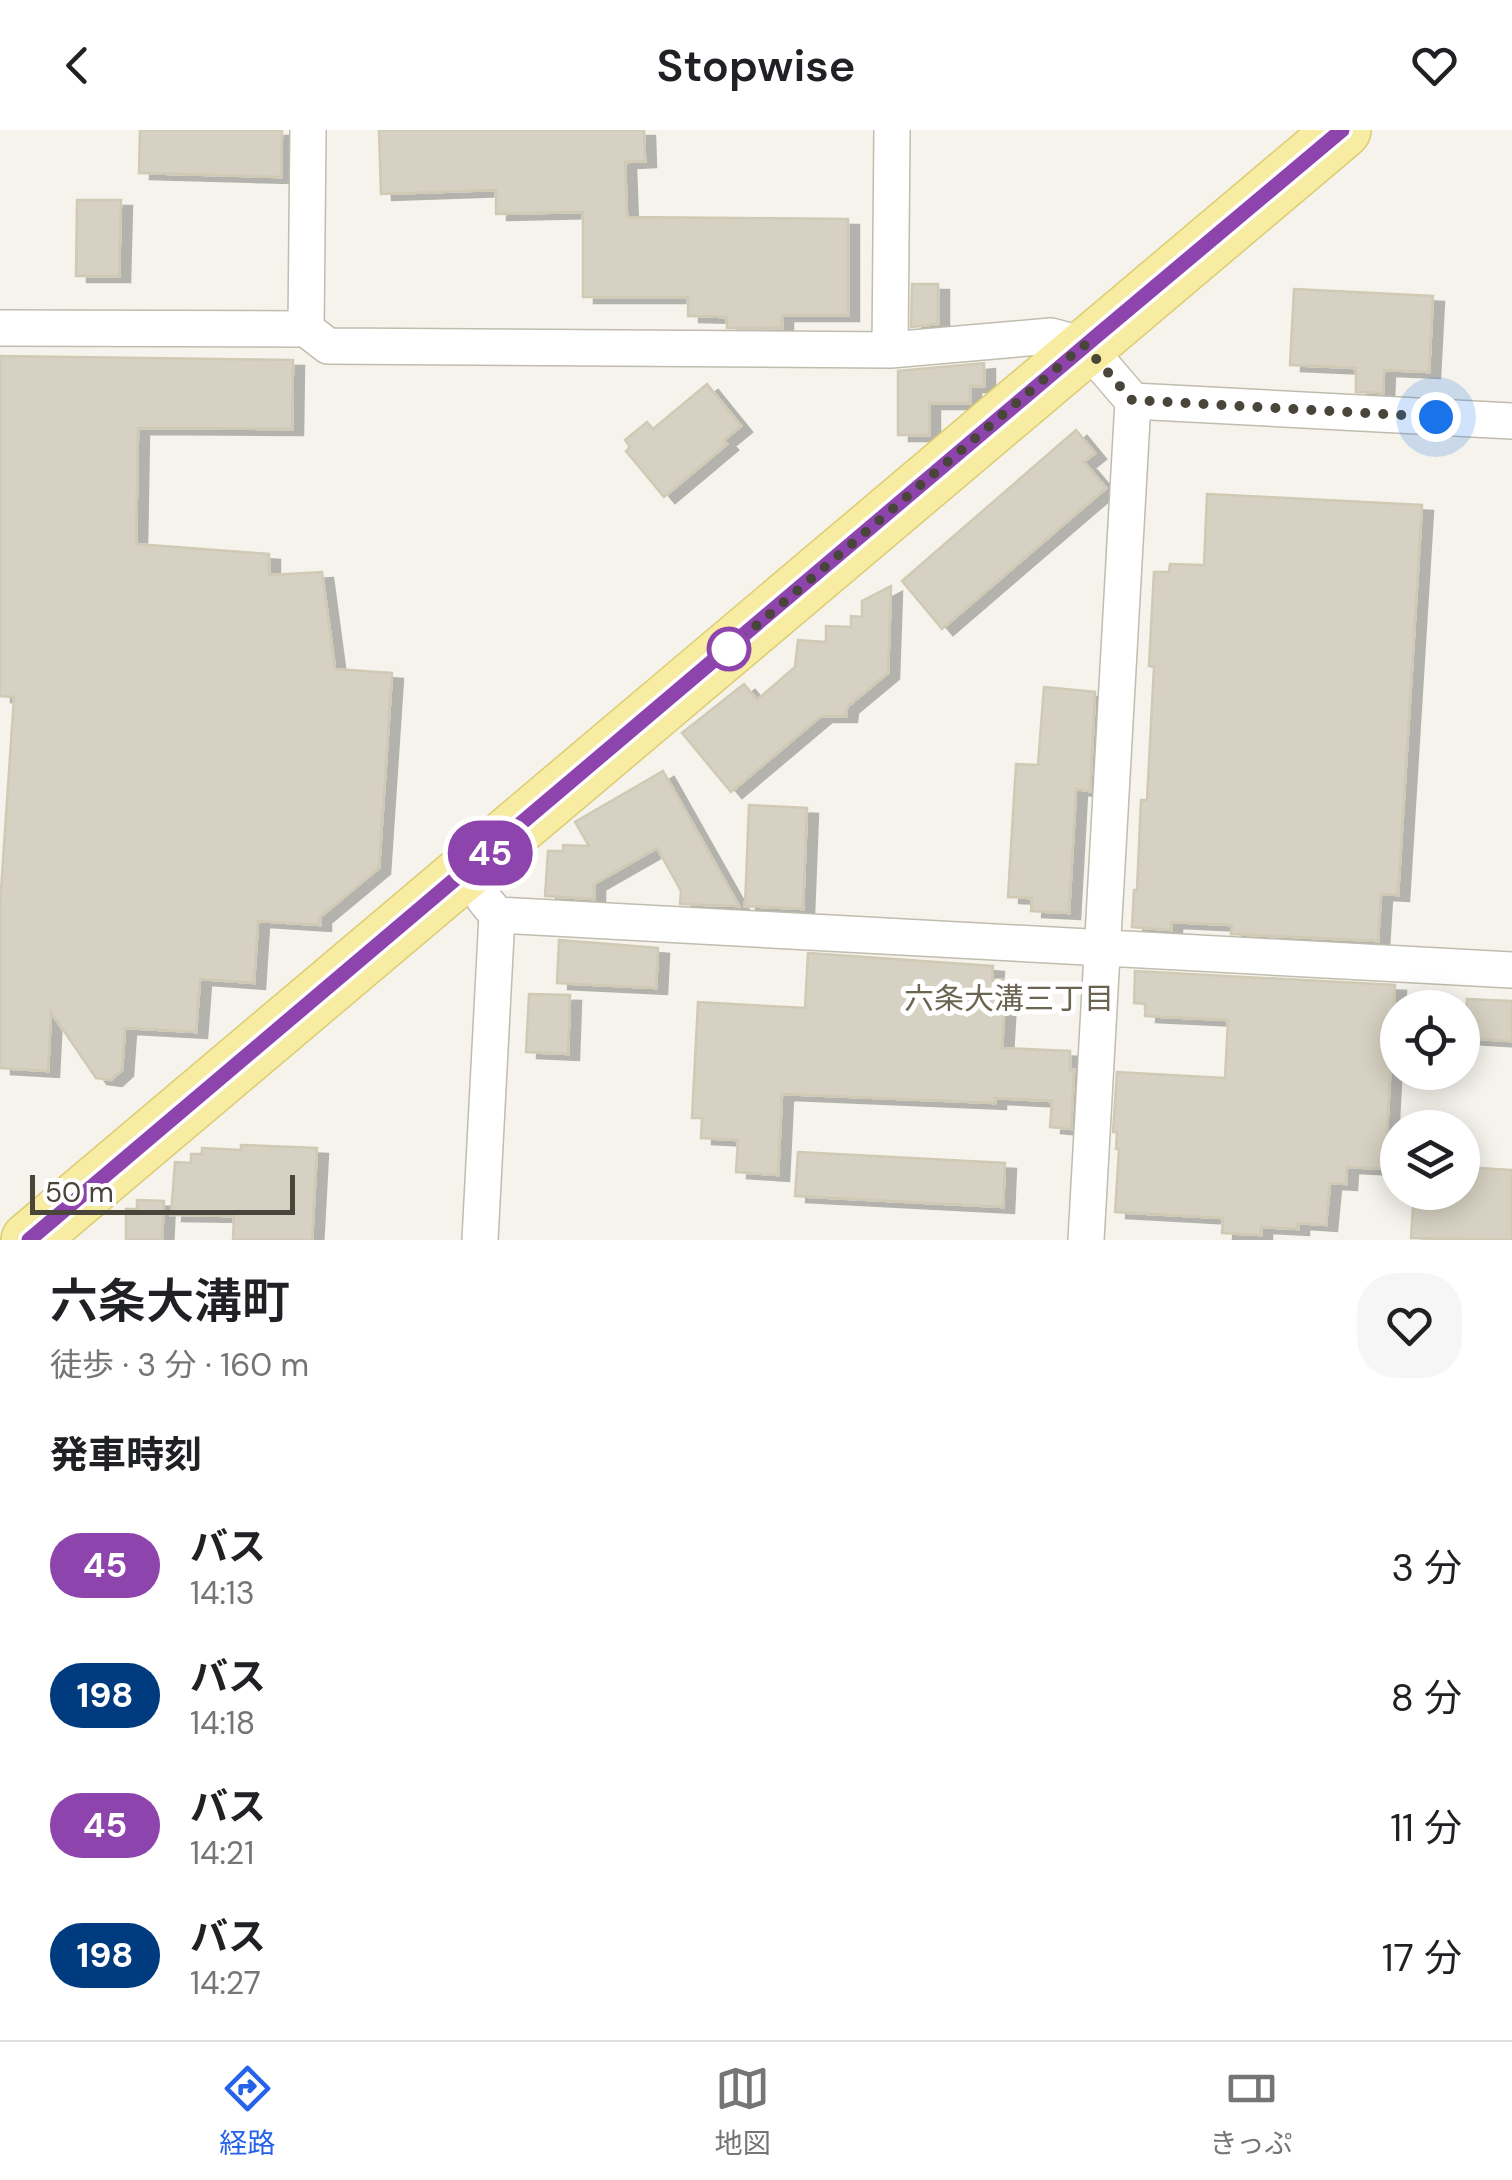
<!DOCTYPE html>
<html lang="ja">
<head>
<meta charset="utf-8">
<style>
  body { margin:0; font-family:"DM Sans","Noto Sans JP",sans-serif; background:#f6f6f6; color:#202124; height:100vh; display:flex; flex-direction:column; font-size:38px; white-space:nowrap }
  * { box-sizing:border-box; margin:0 }
  p { font-size:32px; color:#757577 }
  .icon { flex:none; width:55px; height:55px; fill:none; stroke:currentColor; stroke-width:2; stroke-linecap:round; stroke-linejoin:round }
  .map { position:relative; height:1110px; overflow:hidden }
  .drawer { display:flex; flex-direction:column; background:#fff; flex:1 }
  .drawer>* { flex:none }
  .badge { padding:0 20px; border-radius:32px; font-size:35px; line-height:65px }
  .controls { position:absolute; left:1380px; top:860px; display:grid; gap:20px }
  .controls a { display:grid; place-items:center; width:100px; height:100px; border-radius:50%; background:#fff; box-shadow:0 5px 25px #0003; font-size:50px }
  .scale { position:absolute; left:30px; bottom:25px; width:265px; box-sizing:border-box; padding-left:10px; border:5px solid #49453a; border-top:0; font-size:28px; line-height:35px; white-space:nowrap; color:#49453a; -webkit-text-stroke:8px #fff; paint-order:stroke }
  .you { position:absolute; width:50px; height:50px; margin:-25px; border:8px solid #fff; border-radius:50%; background:#1a73e8; box-shadow:0 0 0 15px #1a73e833 }
  .map>.badge { position:absolute; translate:-50% -50%; box-shadow:0 0 0 5px #fff }
  h2 { padding:0 50px; font-size:38px; line-height:90px }
  .round { display:grid; place-items:center; flex:none; width:105px; height:105px; border-radius:40px; background:#f6f6f6 }
  .summary { display:flex; align-items:center; justify-content:space-between; height:170px; padding:0 50px }
  h1 { font-size:48px; font-weight:600; line-height:75px }
  ul { padding:0; list-style:none }
  li { display:flex; align-items:center; gap:30px; height:130px; padding:0 50px }
  li div { flex:1 }
  li b { display:block; font-size:38px }
  li em { font-style:normal }
  li .badge { min-width:110px; font-weight:700; text-align:center }
  header { display:flex; justify-content:space-between; align-items:center; height:130px; padding:0 50px; background:#fff; font-size:45px; font-weight:600 }
  .tab-bar { display:flex; justify-content:space-around; align-items:center; height:140px; border-top:2px solid #e0e0e0; background:#fff; font-size:28px; color:#757577 }
  .tab-bar a { display:grid; justify-items:center; gap:5px }
  .tab-bar .on { color:#2563eb }
  .map>svg:first-child { display:block }
  .building { fill:#d6d1c2; stroke:#d0cab5; stroke-width:2.5; filter:url(#shadow) }
  .lines { fill:none; stroke-linecap:round; stroke-linejoin:round }
  .street-casing { stroke:#c0bcae; stroke-width:38 }
  .primary-casing { stroke:#dccc72; stroke-width:58 }
  .street { stroke:#fff; stroke-width:35 }
  .primary { stroke:#f7eca2; stroke-width:55 }
  .line-casing { stroke:#fff; stroke-width:22 }
  .line { stroke:#8e44ad; stroke-width:15 }
  .walk { stroke:#49453a; stroke-width:10; stroke-dasharray:0 18 }
  .stop-dot { fill:#fff; stroke:#8e44ad; stroke-width:5 }
  .labels { text-anchor:middle; dominant-baseline:central; stroke-width:10; stroke-linejoin:round; paint-order:stroke }
  .neighbourhood-label { font-size:30px; fill:#6b6451; stroke:#fff }
</style>
</head>
<body>
<header><svg class="icon" aria-label="back" viewBox="0 0 24 24"><path d="M15 5l-7 7 7 7"/></svg>Stopwise<svg class="icon" aria-label="heart" viewBox="0 0 24 24"><path d="M12 20l-8-8c-3-5 5-10 8-4 3-6 11-1 8 4z"/></svg></header>
<div class="map">
<svg width="1512" height="1110" viewBox="0 0 1512 1110">
  <defs>
    <filter id="shadow"><feDropShadow dx="11" dy="6" stdDeviation="0" flood-color="#0004"/></filter>
  </defs>
  <rect width="100%" height="100%" fill="#f5f3ec"/>
  <path class="building" d="M 140,0 L 282,0 L 281,47 L 139,43 Z
    M 379,0 L 644,0 L 645,31 L 625,32 L 627,87 L 848,89 L 848,185 L 782,185 L 782,198 L 727,198 L 727,187 L 688,186 L 688,167 L 583,167 L 583,82 L 496,84 L 496,60 L 381,64 Z
    M 77,70 L 121,70 L 119,146 L 76,146 Z
    M 912,154 L 938,154 L 938,194 L 911,197 Z
    M 1294,159 L 1433,166 L 1429,242 L 1384,240 L 1383,263 L 1356,262 L 1356,238 L 1290,235 Z
    M 0,226 L 293,230 L 292,299 L 138,298 L 136,414 L 269,424 L 269,445 L 322,442 L 335,539 L 392,543 L 379,738 L 320,787 L 320,795 L 258,791 L 254,853 L 200,849 L 196,902 L 125,898 L 122,940 L 111,950 L 96,948 L 51,882 L 48,941 L 0,938 L 0,775 L 14,567 L 0,566 Z
    M 984,233 L 984,256 L 970,256 L 970,273 L 929,273 L 929,305 L 898,305 L 898,241 Z
    M 707,254 L 741,296 L 724,310 L 727,314 L 664,367 L 626,321 L 630,317 L 625,310 L 647,292 L 653,299 Z
    M 1076,300 L 1095,323 L 1084,332 L 1106,358 L 942,499 L 902,451 Z
    M 1207,364 L 1422,375 L 1398,765 L 1381,764 L 1378,811 L 1231,804 L 1232,795 L 1171,792 L 1171,800 L 1132,797 L 1134,760 L 1137,760 L 1141,670 L 1147,670 L 1154,537 L 1149,536 L 1154,442 L 1169,442 L 1170,434 L 1204,435 Z
    M 891,456 L 888,543 L 847,577 L 846,586 L 821,586 L 731,662 L 682,603 L 744,554 L 757,570 L 795,537 L 798,510 L 826,512 L 826,496 L 851,497 L 851,486 L 862,487 L 862,471 Z
    M 1044,557 L 1095,562 L 1090,661 L 1076,659 L 1069,783 L 1031,781 L 1032,768 L 1008,767 L 1016,634 L 1038,635 Z
    M 663,641 L 739,776 L 680,774 L 681,761 L 657,718 L 594,754 L 594,769 L 545,766 L 548,721 L 563,721 L 563,715 L 589,716 L 575,692 Z
    M 749,675 L 807,678 L 803,779 L 745,776 Z
    M 559,810 L 658,818 L 656,858 L 557,853 Z
    M 808,823 L 993,836 L 992,850 L 1006,850 L 1002,918 L 1070,921 L 1070,940 L 1074,940 L 1071,999 L 1050,997 L 1052,971 L 995,968 L 995,973 L 782,964 L 778,1045 L 736,1042 L 738,1010 L 701,1008 L 702,988 L 692,988 L 698,872 L 805,878 Z
    M 1135,841 L 1395,855 L 1385,1039 L 1347,1037 L 1346,1054 L 1330,1053 L 1326,1095 L 1298,1093 L 1298,1099 L 1261,1097 L 1261,1105 L 1222,1103 L 1223,1088 L 1115,1082 L 1119,1019 L 1116,1019 L 1117,1002 L 1113,1002 L 1117,942 L 1225,948 L 1228,890 L 1145,886 L 1146,874 L 1134,873 Z
    M 529,864 L 570,865 L 568,924 L 526,922 Z
    M 1467,869 L 1512,871 L 1512,911 L 1465,908 Z
    M 241,1015 L 317,1018 L 312,1110 L 233,1110 L 234,1086 L 171,1085 L 175,1032 L 191,1033 L 191,1024 L 202,1024 L 202,1018 L 241,1020 Z
    M 798,1022 L 1005,1033 L 1003,1077 L 795,1066 Z
    M 1462,1037 L 1512,1040 L 1512,1110 L 1411,1108 L 1414,1062 L 1462,1062 Z
    M 137,1070 L 164,1071 L 162,1110 L 126,1110 L 126,1079 L 137,1079 Z"/>
  <g class="lines">
    <g class="street-casing">
      <path id="street" d="M 0,198 L 306,199 L 328,216 L 890,220 L 1051,206 L 1085,215 L 1133,271 L 1086,1110
        M 306,199 L 308,0
        M 890,220 L 892,0
        M 1133,271 L 1512,291
        M 497,785 L 1512,840
        M 480,1110 L 497,785 L 484,769"/>
    </g>
    <g class="primary-casing">
      <path id="primary" d="M 29,1110 L 1343,0"/>
    </g>
    <use href="#street" class="street"/>
    <use href="#primary" class="primary"/>
  </g>
  <g class="lines">
    <g class="line-casing">
      <path id="line" d="M 29,1110 C 469,742 902,367 1342,0"/>
    </g>
    <use href="#line" class="line"/>
    <path class="walk" d="M 729,519 L 1084,215 L 1132,270 L 1436,287"/>
  </g>
  <circle class="stop-dot" cx="729" cy="519" r="20"/>
  <g class="labels">
    <g class="neighbourhood-label">
      <text x="1009" y="868">六条大溝三丁目</text>
    </g>
  </g>
</svg>
<div class="controls">
<a><svg class="icon" aria-label="locate" viewBox="0 0 24 24"><circle cx="12" cy="12" r="6"/><path d="M12 2v4M12 18v4M2 12h4M18 12h4"/></svg></a>
<a><svg class="icon" aria-label="layers" viewBox="0 0 24 24"><path d="M12 4l9 5-9 5-9-5zM3 14l9 5 9-5"/></svg></a>
</div>
<div class="scale">50 m</div>
<div class="you" style="left:1436px;top:287px"></div>
<b class="badge" style="left:490px;top:723px;background:#8e44ad;color:#fff">45</b>
</div>
<section class="drawer">
<div class="summary"><div><h1>六条大溝町</h1><p>徒歩 · 3 分 · 160 m</p></div><a class="round"><svg class="icon" aria-label="heart" viewBox="0 0 24 24"><path d="M12 20l-8-8c-3-5 5-10 8-4 3-6 11-1 8 4z"/></svg></a></div>
<h2>発車時刻</h2>
<ul>
<li><span class="badge" style="background:#8e44ad;color:#fff">45</span><div><b>バス</b><p>14:13</p></div><em>3 分</em></li>
<li><span class="badge" style="background:#003b80;color:#fff">198</span><div><b>バス</b><p>14:18</p></div><em>8 分</em></li>
<li><span class="badge" style="background:#8e44ad;color:#fff">45</span><div><b>バス</b><p>14:21</p></div><em>11 分</em></li>
<li><span class="badge" style="background:#003b80;color:#fff">198</span><div><b>バス</b><p>14:27</p></div><em>17 分</em></li>
</ul>
</section>
<nav class="tab-bar">
<a class="on"><svg class="icon" aria-label="directions" viewBox="0 0 24 24"><path d="M12 3l9 9-9 9-9-9zM9 14v-3h6M13 9l2 2-2 2"/></svg>経路</a>
<a><svg class="icon" aria-label="map" viewBox="0 0 24 24"><path d="M3 6l6-2 6 2 6-2v14l-6 2-6-2-6 2zM9 4v14M15 6v14"/></svg>地図</a>
<a><svg class="icon" aria-label="tickets" viewBox="0 0 24 24"><path d="M3 7h18v10H3zM15 7v10"/></svg>きっぷ</a>
</nav>
</body>
</html>
